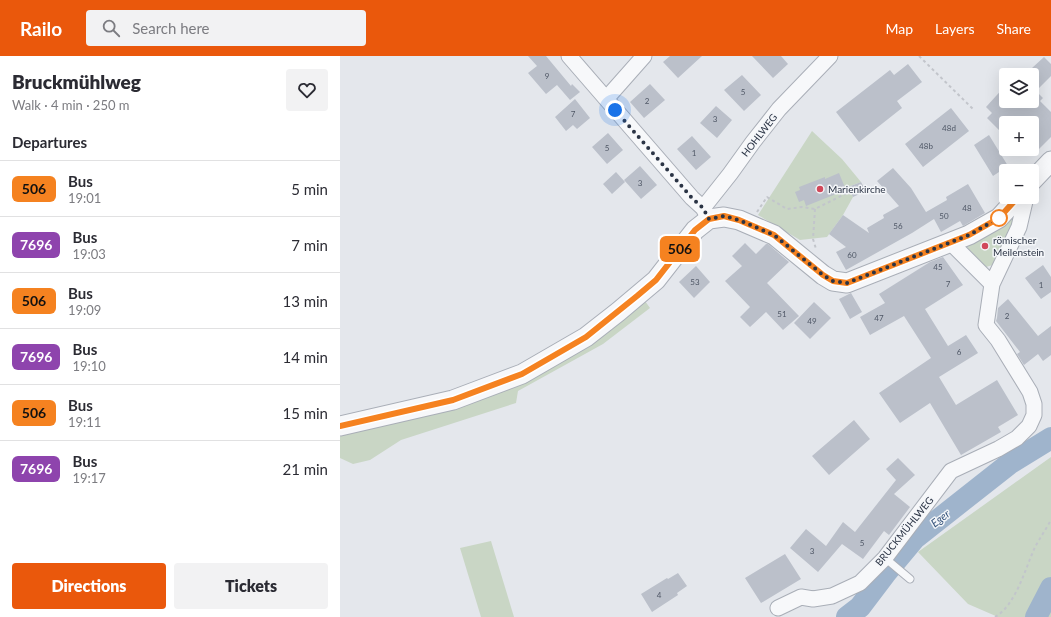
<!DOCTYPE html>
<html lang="en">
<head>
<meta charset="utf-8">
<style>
  body { margin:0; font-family:Lato,sans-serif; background:#f2f2f3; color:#2b2b33; height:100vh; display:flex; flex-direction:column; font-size:15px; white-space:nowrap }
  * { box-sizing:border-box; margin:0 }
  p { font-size:13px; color:#7c7c81 }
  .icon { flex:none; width:22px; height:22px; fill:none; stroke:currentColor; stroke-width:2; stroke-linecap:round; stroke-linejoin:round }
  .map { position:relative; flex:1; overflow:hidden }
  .panel { display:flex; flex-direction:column; background:#fff; width:340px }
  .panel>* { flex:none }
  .badge { padding:0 8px; border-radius:6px; font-size:14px; line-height:26px }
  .controls { position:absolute; left:659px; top:12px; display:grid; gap:8px }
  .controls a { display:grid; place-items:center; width:40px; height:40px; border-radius:4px; background:#fff; box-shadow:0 4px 16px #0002; font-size:20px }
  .you { position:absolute; width:20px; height:20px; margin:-10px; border:3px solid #fff; border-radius:50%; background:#1a73e8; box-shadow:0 0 0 6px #1a73e833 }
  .map>.badge { position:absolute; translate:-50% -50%; box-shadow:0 0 0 2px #fff }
  h2 { padding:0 12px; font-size:15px; line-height:36px }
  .round { display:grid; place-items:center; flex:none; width:42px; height:42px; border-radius:4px; background:#f2f2f3 }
  .overview { display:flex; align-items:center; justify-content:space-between; height:68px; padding:0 12px }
  h1 { font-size:19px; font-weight:800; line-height:30px }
  .button { display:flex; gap:8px; margin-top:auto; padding:8px 12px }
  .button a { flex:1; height:46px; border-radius:4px; background:#ea580c; color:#fff; font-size:16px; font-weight:800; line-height:46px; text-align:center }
  .button a+a { background:#f2f2f3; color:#2b2b33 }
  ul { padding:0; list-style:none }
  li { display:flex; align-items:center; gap:12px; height:56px; padding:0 12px; border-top:1px solid #e1e1e2 }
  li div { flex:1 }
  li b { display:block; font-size:15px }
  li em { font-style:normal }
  li .badge { min-width:44px; font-weight:700; text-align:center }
  header { display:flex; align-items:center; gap:24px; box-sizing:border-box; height:56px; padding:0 20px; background:#ea580c; color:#fff }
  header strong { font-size:19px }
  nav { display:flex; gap:22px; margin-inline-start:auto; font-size:14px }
  .search { width:280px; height:36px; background:#f2f2f3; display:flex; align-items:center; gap:10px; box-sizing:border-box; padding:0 14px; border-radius:4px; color:#7c7c81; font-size:15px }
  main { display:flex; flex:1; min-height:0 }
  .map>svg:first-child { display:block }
  .green { fill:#c9d6c5 }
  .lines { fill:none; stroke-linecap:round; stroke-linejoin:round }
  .river { stroke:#9fb4cc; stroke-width:22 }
  .building { fill:#bbc0ca }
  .service-casing { stroke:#a9aeb7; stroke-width:9 }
  .minor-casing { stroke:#a9aeb7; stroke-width:17 }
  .tertiary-casing { stroke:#a9aeb7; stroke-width:21 }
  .path { stroke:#c2c5cb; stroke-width:2; stroke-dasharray:3 3; stroke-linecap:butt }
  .service { stroke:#f7f8fa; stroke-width:7 }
  .minor { stroke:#f7f8fa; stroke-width:15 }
  .tertiary { stroke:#f7f8fa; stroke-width:19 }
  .line-casing { stroke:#fff; stroke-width:9 }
  .line { stroke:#f58220; stroke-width:6 }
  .walk { stroke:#2b3445; stroke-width:4; stroke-dasharray:0 7.2 }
  .poi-dot { fill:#d1495b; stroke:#f4f6f9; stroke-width:1.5 }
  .stop-dot { fill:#fff; stroke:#f58220; stroke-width:2 }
  .labels { text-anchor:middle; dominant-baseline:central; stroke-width:3; stroke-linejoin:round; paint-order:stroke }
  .number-label { font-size:8px; fill:#4f5766 }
  .street-label { font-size:10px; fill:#2b3445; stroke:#f4f6f9 }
  .poi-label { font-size:10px; fill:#2b3445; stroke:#f4f6f9; text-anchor:start }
  .water-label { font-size:11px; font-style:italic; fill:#34527a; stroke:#f4f6f9 }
</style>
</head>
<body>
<header>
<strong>Railo</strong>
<div class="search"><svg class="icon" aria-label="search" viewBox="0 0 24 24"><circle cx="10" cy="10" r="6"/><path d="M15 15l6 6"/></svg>Search here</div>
<nav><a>Map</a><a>Layers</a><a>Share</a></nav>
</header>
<main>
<section class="panel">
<div class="overview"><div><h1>Bruckmühlweg</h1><p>Walk · 4 min · 250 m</p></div><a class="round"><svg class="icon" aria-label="heart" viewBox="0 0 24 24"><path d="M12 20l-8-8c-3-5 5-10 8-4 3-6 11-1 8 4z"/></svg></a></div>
<h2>Departures</h2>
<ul>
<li><span class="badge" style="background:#f58220;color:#111">506</span><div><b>Bus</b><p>19:01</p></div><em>5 min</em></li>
<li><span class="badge" style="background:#8e44ad;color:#fff">7696</span><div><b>Bus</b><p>19:03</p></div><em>7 min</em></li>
<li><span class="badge" style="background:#f58220;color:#111">506</span><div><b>Bus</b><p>19:09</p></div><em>13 min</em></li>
<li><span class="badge" style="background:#8e44ad;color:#fff">7696</span><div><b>Bus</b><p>19:10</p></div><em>14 min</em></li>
<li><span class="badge" style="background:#f58220;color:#111">506</span><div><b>Bus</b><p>19:11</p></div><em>15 min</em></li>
<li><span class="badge" style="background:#8e44ad;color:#fff">7696</span><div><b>Bus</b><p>19:17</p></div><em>21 min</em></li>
</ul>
<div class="button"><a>Directions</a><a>Tickets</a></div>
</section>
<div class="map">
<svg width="711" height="561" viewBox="0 0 711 561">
  <rect width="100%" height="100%" fill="#e4e7ec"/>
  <path class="green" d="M 472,75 L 502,103 L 521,126 L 508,131 L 513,141 L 503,159 L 487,181 L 460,184 L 418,159 Z
    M 673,158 L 676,161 L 656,208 L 646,211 C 638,206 628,200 627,190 Z
    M 305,245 L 310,252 L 263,288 L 178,335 L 176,347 L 61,384 L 30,404 L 13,408 L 0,402 L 0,381 L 4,377 L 99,357 Z
    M 711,401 L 711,561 L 658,561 L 628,548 L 578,496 Z
    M 151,485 L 174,561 L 141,561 L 120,492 Z"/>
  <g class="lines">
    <path class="river" d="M 507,561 L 520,551 L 545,518 L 575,482 L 669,408 L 711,382
      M 696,561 L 711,532"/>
  </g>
  <path class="building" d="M 188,0 L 206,0 L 231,30 L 232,28 L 240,36 L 230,44 L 217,29 L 206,38 L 188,17 L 197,10 Z
    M 330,0 L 362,0 L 338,22 L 323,6 Z
    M 412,0 L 441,0 L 448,8 L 433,22 Z
    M 704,1 L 711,8 L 711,20 L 696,35 L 703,42 L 700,45 L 711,56 L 711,81 L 692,100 L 692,67 L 664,67 L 659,74 L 647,62 L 652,57 L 646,51 L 666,29 L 666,45 L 692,45 L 692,12 Z
    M 568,8 L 582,26 L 557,45 L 562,52 L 519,86 L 496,56 L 550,14 L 554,19 Z
    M 402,19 L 421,39 L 404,55 L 384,34 Z
    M 310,28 L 325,44 L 304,62 L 290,46 Z
    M 235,43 L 250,62 L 237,73 L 233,69 L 226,75 L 215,61 Z
    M 376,50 L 392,64 L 377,82 L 360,67 Z
    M 611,52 L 629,75 L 583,111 L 565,88 Z
    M 268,77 L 283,94 L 267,108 L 252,91 Z
    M 649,79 L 668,110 L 653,120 L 634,89 Z
    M 352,80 L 371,101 L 356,114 L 337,93 Z
    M 300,110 L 317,129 L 301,143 L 284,124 Z
    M 553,112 L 571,132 L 586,156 L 607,144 L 606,141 L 628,128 L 645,157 L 623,170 L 620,165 L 601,176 L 594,163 L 572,177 L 506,214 L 496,196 L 506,191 L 489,178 L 503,159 L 529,177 L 527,172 L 544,162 L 543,159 L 559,150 L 537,125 Z
    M 276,116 L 285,126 L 272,138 L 263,128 Z
    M 499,117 L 506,134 L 466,150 L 464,144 L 459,146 L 455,136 L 460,134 L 459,131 L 485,121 L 485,123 Z
    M 521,126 L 526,135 L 513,141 L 508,131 Z
    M 405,187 L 416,198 L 426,188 L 428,188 L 449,206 L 427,227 L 459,260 L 443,274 L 426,256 L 410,271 L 400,261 L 410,251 L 385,225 L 402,210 L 392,200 Z
    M 603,201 L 623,229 L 585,253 L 608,290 L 626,279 L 638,297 L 599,321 L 616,349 L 657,324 L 678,359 L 658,371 L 661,376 L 621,399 L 590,347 L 560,367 L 539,337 L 591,302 L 564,260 L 530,279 L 520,261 L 545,247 L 539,238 L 590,206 Z
    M 703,209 L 711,221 L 711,236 L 701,243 L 685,222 Z
    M 356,210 L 370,226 L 354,242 L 339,226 Z
    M 511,237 L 522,256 L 510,263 L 499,243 Z
    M 668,243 L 698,280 L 711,270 L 711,299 L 703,305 L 698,298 L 684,309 L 677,298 L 680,296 L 656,265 L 657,262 L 658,252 Z
    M 474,246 L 491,262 L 470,283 L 454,267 Z
    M 514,364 L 530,383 L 489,419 L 472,400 Z
    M 558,402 L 575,419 L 554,438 L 570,451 L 549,479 L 544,475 L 523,503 L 502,488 L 478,516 L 450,492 L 466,473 L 486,490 L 503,466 L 515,476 L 556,424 L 546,413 Z
    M 445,498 L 461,523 L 421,547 L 405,522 Z
    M 338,517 L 347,530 L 337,537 L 338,539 L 312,556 L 301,538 L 327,522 L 328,523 Z"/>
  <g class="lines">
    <g class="service-casing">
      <path id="service" d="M 545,502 L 570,523"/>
    </g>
    <g class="minor-casing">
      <path id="minor" d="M 229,0 L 352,142 L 363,152
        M 266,43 L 304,0
        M 369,163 L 363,152 L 390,118 L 413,86 L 439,53 L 490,0
        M 652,228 L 679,171 L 686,141
        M 438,552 L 461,541 L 473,543 L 492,540 L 520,527 L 545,502 L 611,415 L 658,393 L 677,382 L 689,370 L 694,359 L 694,348 L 690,336 L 658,284 L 646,269 L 652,228 L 610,186"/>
    </g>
    <g class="tertiary-casing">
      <path id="tertiary" d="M 692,125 L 711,105
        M 0,370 L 113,344 L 182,318 L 246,281 L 278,256 L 316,224 L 355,174 L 369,163 L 384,161 L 399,164 L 434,179 L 483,219 L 493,225 L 507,227 L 629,179 L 659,162 L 678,141"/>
    </g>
    <path class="path" d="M 579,0 L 634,54
      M 475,153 L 473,183 L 476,193
      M 417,156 L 427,141 L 447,153 L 462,151 L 475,153 L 507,137
      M 655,561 C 676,549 685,513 695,491 C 700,482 706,473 711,464"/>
    <use href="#service" class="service"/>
    <use href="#minor" class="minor"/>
    <use href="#tertiary" class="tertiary"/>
  </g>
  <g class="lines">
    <g class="line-casing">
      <path id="line" d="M 0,370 L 113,344 L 182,318 L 246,281 L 297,240 L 316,224 L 355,174 L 369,163 L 384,160 L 399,164 L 434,179 L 483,219 L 493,225 L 507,227 L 629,179 L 659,162 L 678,141"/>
    </g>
    <use href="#line" class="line"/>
    <path class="walk" d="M 275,54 L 352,142 L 363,152 L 369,163 L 384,160 L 399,164 L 434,179 L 483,219 L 493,225 L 507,227 L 629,179 L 659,162"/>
  </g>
  <g class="poi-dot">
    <circle cx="480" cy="133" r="4"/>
    <circle cx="645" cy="190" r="4"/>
  </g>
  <circle class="stop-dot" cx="659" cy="162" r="8"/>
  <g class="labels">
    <g class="number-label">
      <text x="207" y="20">9</text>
      <text x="403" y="36">5</text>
      <text x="307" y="45">2</text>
      <text x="233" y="58">7</text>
      <text x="375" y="63">3</text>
      <text x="609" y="72">48d</text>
      <text x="586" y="90">48b</text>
      <text x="267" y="92">5</text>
      <text x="354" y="97">1</text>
      <text x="300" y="127">3</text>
      <text x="627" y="152">48</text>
      <text x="604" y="160">50</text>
      <text x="558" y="170">56</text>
      <text x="512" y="199">60</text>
      <text x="598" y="211">45</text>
      <text x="355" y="226">53</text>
      <text x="608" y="228">7</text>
      <text x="701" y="229">1</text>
      <text x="442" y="258">51</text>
      <text x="667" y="260">2</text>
      <text x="539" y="262">47</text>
      <text x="472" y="265">49</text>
      <text x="619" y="296">6</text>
      <text x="522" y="487">5</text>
      <text x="472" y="495">3</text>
      <text x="319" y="539">4</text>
    </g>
    <g class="street-label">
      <text transform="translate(419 79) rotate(-52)">HOHLWEG</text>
      <text transform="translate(564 475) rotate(-51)">BRUCKMÜHLWEG</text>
    </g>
    <g class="poi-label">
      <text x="488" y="133">Marienkirche</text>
      <text x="653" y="184">römischer<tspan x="653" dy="12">Meilenstein</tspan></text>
    </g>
    <g class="water-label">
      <text transform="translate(600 462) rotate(-38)">Eger</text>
    </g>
  </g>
</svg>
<div class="controls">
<a><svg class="icon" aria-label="layers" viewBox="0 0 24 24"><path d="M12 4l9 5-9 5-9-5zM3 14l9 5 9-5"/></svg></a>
<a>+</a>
<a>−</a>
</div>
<div class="you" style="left:275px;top:54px"></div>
<b class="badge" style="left:340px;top:193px;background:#f58220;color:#111">506</b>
</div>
</main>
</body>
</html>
